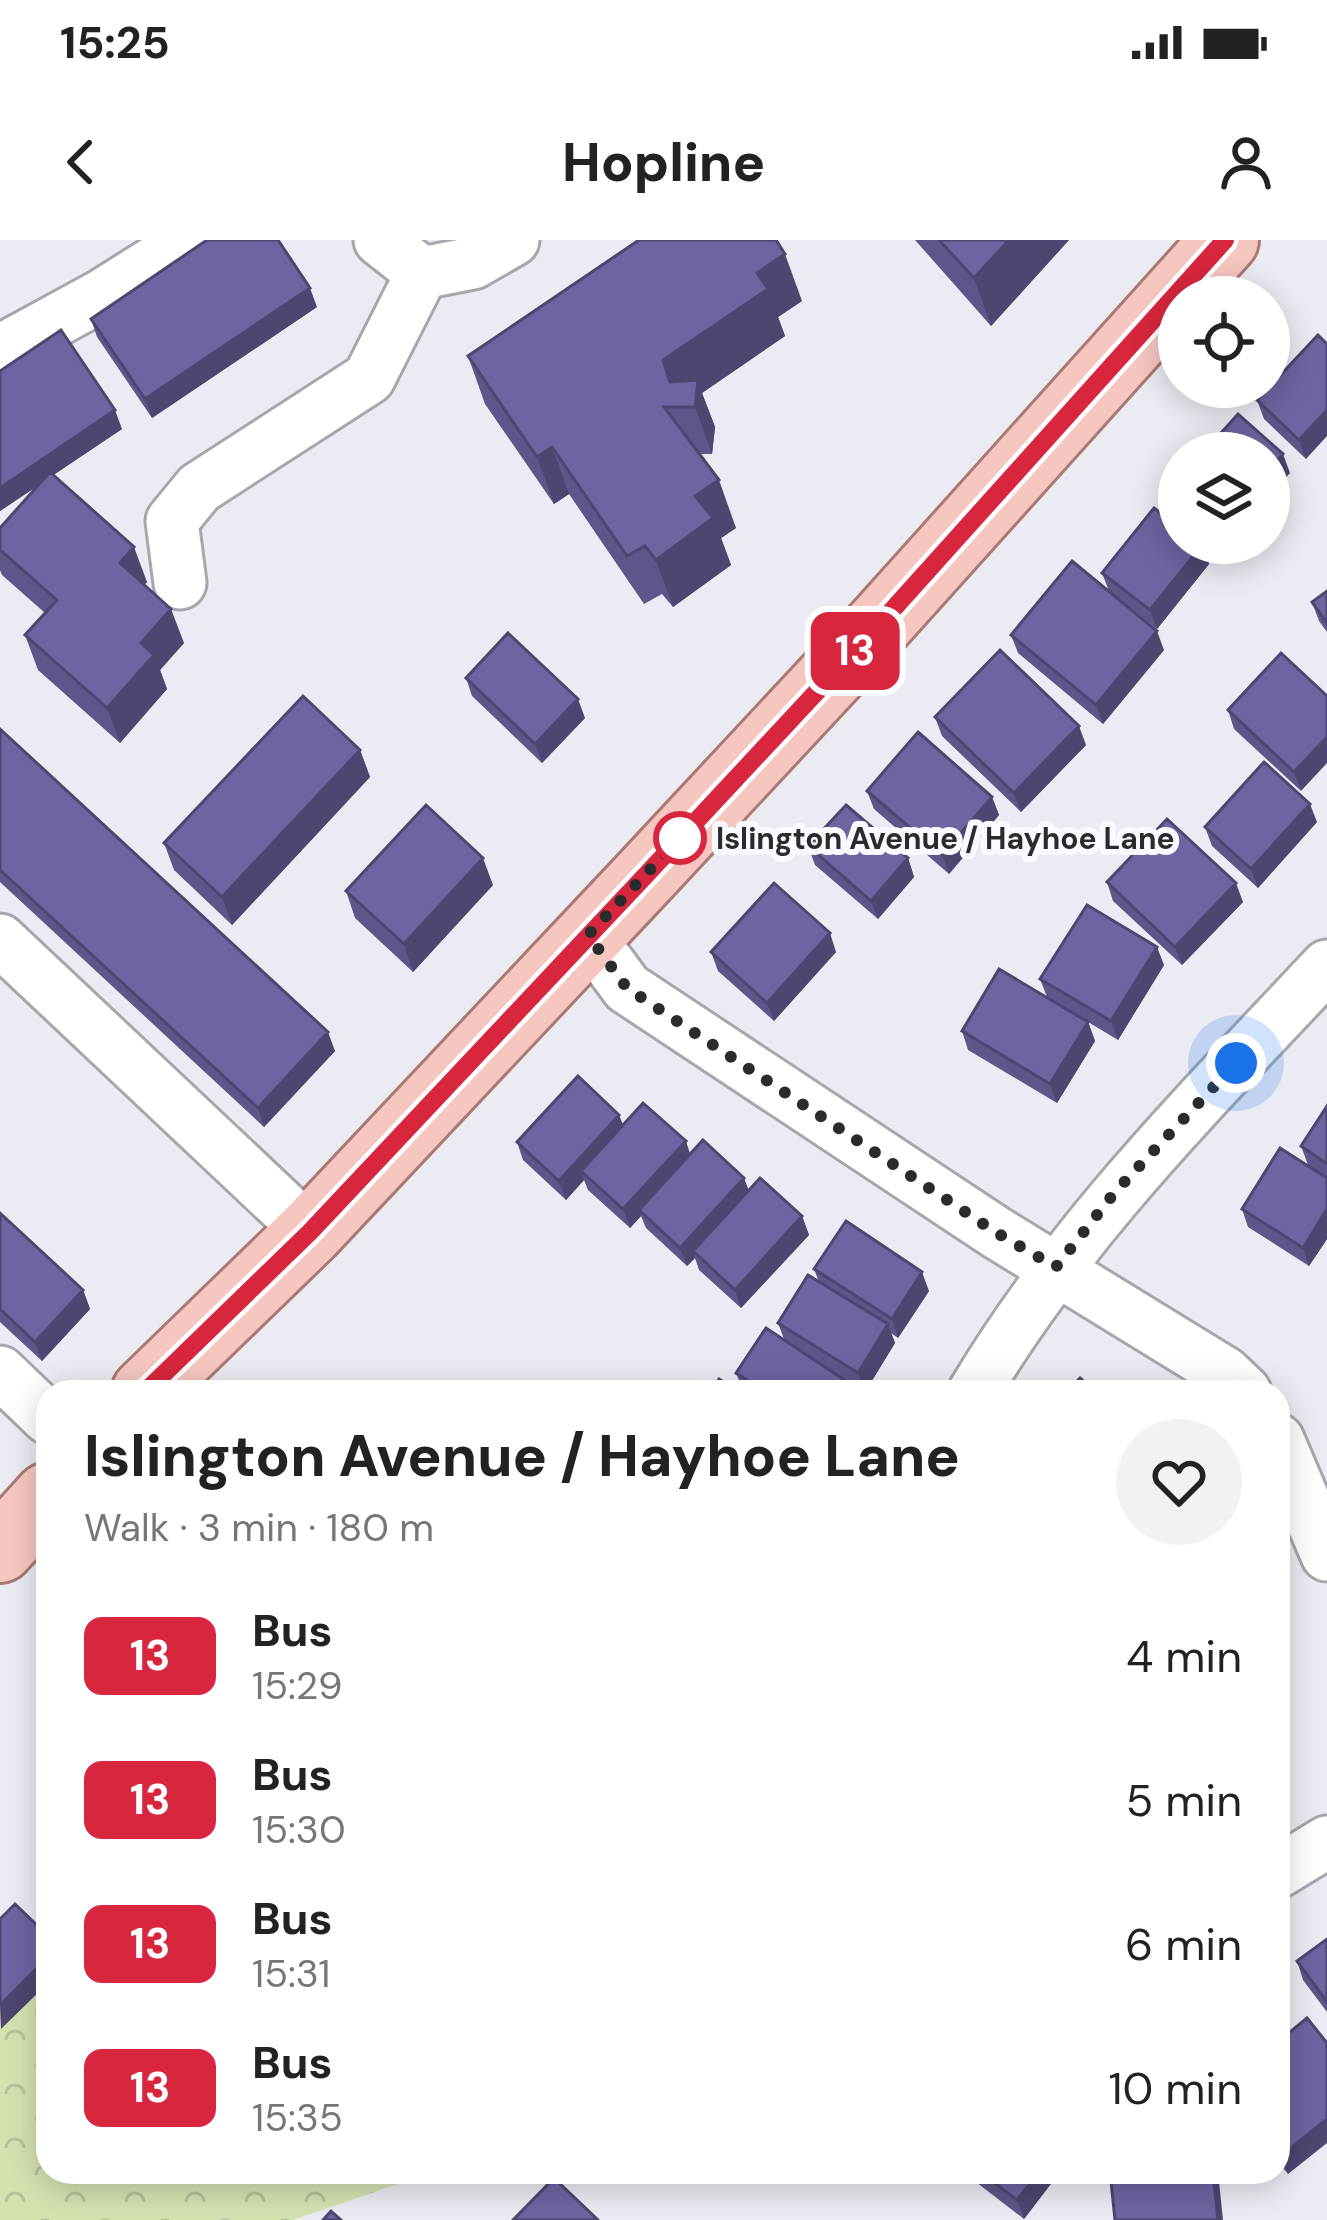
<!DOCTYPE html>
<html lang="en">
<head>
<meta charset="utf-8">
<style>
  body { margin:0; font-family:"DM Sans",sans-serif; background:#f2f2f2; color:#222; height:100vh; display:flex; flex-direction:column; font-size:45px; white-space:nowrap }
  * { box-sizing:border-box; margin:0 }
  p { font-size:39px; color:#767676 }
  .icon { flex:none; width:66px; height:66px; fill:none; stroke:currentColor; stroke-width:2; stroke-linecap:round; stroke-linejoin:round }
  .map { position:relative; flex:1; overflow:hidden }
  .sheet { position:absolute; left:36px; top:1140px; width:1254px; height:804px; display:flex; flex-direction:column; background:#fff; border-radius:36px; box-shadow:0 6px 30px #0003 }
  .sheet>* { flex:none }
  .badge { padding:0 24px; border-radius:18px; font-size:42px; line-height:78px }
  .tools { position:absolute; left:1158px; top:36px; display:grid; gap:24px }
  .tools a { display:grid; place-items:center; width:132px; height:132px; border-radius:50%; background:#fff; box-shadow:0 6px 30px #0003; font-size:60px }
  .you { position:absolute; width:60px; height:60px; margin:-30px; border:9px solid #fff; border-radius:50%; background:#1a73e8; box-shadow:0 0 0 18px #1a73e833 }
  .map>.badge { position:absolute; translate:-50% -50%; box-shadow:0 0 0 6px #fff }
  .round { display:grid; place-items:center; flex:none; width:126px; height:126px; border-radius:63px; background:#f2f2f2 }
  .summary { display:flex; align-items:center; justify-content:space-between; height:204px; padding:0 48px }
  h1 { font-size:57px; font-weight:800; line-height:90px }
  ul { padding:0; list-style:none }
  li { display:flex; align-items:center; gap:36px; height:144px; padding:0 48px }
  li div { flex:1 }
  li b { display:block; font-size:45px }
  li em { font-style:normal }
  li .badge { min-width:132px; font-weight:700; text-align:center }
  .status { display:flex; justify-content:space-between; align-items:center; height:84px; padding:0 60px; background:#fff; direction:ltr }
  .status svg { height:33px; fill:currentColor }
  header { display:flex; justify-content:space-between; align-items:center; height:156px; padding:0 48px; background:#fff; font-size:54px; font-weight:800 }
  .map>svg:first-child { display:block }
  .forest { fill:url(#forest-crowns) }
  .lines { fill:none; stroke-linecap:round; stroke-linejoin:round }
  .minor-casing { stroke:#a6a7ad; stroke-width:57 }
  .major-casing { stroke:#ab7872; stroke-width:72 }
  .minor { stroke:#fff; stroke-width:51 }
  .major { stroke:#f6c7c1; stroke-width:66 }
  .wall { fill:#5e568a }
  .shaded-wall { fill:#4c4671 }
  .building { fill:#6d64a1; stroke:#4c4671; stroke-width:3 }
  .line-casing { stroke:#fff; stroke-width:27 }
  .line { stroke:#d7263d; stroke-width:18 }
  .walk { stroke:#2a2b2d; stroke-width:12; stroke-dasharray:0 21.6 }
  .stop-dot { fill:#fff; stroke:#d7263d; stroke-width:6 }
  .labels { text-anchor:middle; dominant-baseline:central; stroke-width:12; stroke-linejoin:round; paint-order:stroke }
  .stop-label { font-size:30px; font-weight:bold; fill:#2a2b2d; stroke:#f9faff; text-anchor:start }
</style>
</head>
<body>
<div class="status"><b>15:25</b><svg viewBox="0 0 49 12"><path d="M0 12V9h3v3zM5 12V6h3v6zM10 12V3h3v9zM15 12V0h3v12zM26 1h20v11H26zM47 4h2v5h-2z"/></svg></div>
<header><svg class="icon" aria-label="back" viewBox="0 0 24 24"><path d="M15 5l-7 7 7 7"/></svg>Hopline<svg class="icon" aria-label="person" viewBox="0 0 24 24"><circle cx="12" cy="8" r="4"/><path d="M4 21q1-7 8-7t8 7"/></svg></header>
<div class="map">
<svg width="1327" height="1980" viewBox="0 0 1327 1980">
  <defs>
    <pattern id="forest-crowns" width="20" height="18" patternUnits="userSpaceOnUse" patternTransform="scale(3)"><rect width="20" height="18" fill="#d4e2b0"/><path d="M2 6a3 3 0 1 1 6 0M12 15a3 3 0 1 1 6 0" fill="none" stroke="#b6c298"/></pattern>
  </defs>
  <rect width="100%" height="100%" fill="#ebecf3"/>
  <path class="forest" d="M 48,1697 L 48,1932 L 433,1932 L 293,1980 L 0,1980 L 0,1740 Z"/>
  <g class="lines">
    <g class="minor-casing">
      <path id="minor" d="M 380,0 L 422,33 L 473,23 L 513,0
        M 0,111 L 101,56 L 190,0
        M 180,343 L 172,281 L 199,248 L 369,138 L 422,33
        M 588,695 L 627,748 L 997,993 L 1225,1133 L 1245,1152
        M 0,700 L 310,992
        M 0,1132 L 48,1178
        M 974,1152 C 1073,987 1197,865 1327,726
        M 1278,1200 L 1327,1315
        M 1278,1632 L 1327,1602"/>
    </g>
    <g class="major-casing">
      <path id="major" d="M 145,1152 L 310,992 L 645,636 L 877,387 L 1225,0
        M 0,1309 L 48,1256"/>
    </g>
    <use href="#minor" class="minor"/>
    <use href="#major" class="major"/>
  </g>
  <path class="wall" d="M 915,0 L 1069,0 L 991,86 Z
    M 802,61 L 778,77 L 785,96 L 702,153 L 715,187 L 712,214 L 699,214 L 736,288 L 721,298 L 731,325 L 673,367 L 662,354 L 644,364 L 569,254 L 554,264 L 485,164 L 468,116 Z
    M 317,67 L 152,178 L 97,97 L 91,79 Z
    M 1327,104 L 1306,219 L 1264,179 L 1257,160 Z
    M 0,131 L 122,189 L 53,235 L 147,342 L 144,345 L 184,403 L 160,430 L 167,449 L 120,503 L 38,430 L 25,395 L 45,373 L 2,335 L 0,330 L 0,288 L 36,247 L 0,271 Z
    M 1202,305 L 1209,324 L 1157,389 L 1109,351 L 1102,333 Z
    M 1327,351 L 1327,392 L 1319,381 L 1312,362 Z
    M 1011,395 L 1164,410 L 1103,484 L 1018,413 Z
    M 1281,413 L 1301,551 L 1234,489 L 1228,470 Z
    M 466,438 L 585,478 L 542,523 L 472,456 Z
    M 935,477 L 1086,505 L 1021,572 L 942,496 Z
    M 0,489 L 335,811 L 264,887 L 0,642 Z
    M 360,510 L 370,537 L 232,685 L 174,630 L 164,603 Z
    M 867,551 L 992,557 L 999,575 L 949,634 L 874,569 Z
    M 1317,582 L 1258,648 L 1212,606 L 1205,587 Z
    M 808,606 L 908,618 L 914,637 L 878,679 L 815,625 Z
    M 1107,642 L 1243,662 L 1182,725 L 1113,661 Z
    M 493,645 L 413,732 L 355,678 L 346,651 Z
    M 711,712 L 836,712 L 774,781 L 718,731 Z
    M 1164,725 L 1118,800 L 1088,782 L 1095,801 L 1057,863 L 968,810 L 962,791 L 1047,757 L 1040,739 Z
    M 1327,866 L 1327,999 L 1309,1026 L 1248,987 L 1242,969 L 1308,925 L 1301,906 Z
    M 619,875 L 623,885 L 690,914 L 749,950 L 802,976 L 809,995 L 741,1068 L 699,1030 L 695,1018 L 687,1026 L 646,988 L 641,976 L 630,988 L 588,950 L 584,940 L 566,960 L 523,920 L 517,902 Z
    M 0,973 L 83,1050 L 90,1069 L 42,1121 L 0,1082 Z
    M 814,1029 L 929,1051 L 898,1098 L 891,1093 L 895,1103 L 865,1152 L 822,1125 L 854,1152 L 743,1151 L 736,1133 L 784,1099 L 778,1083 L 819,1042 Z
    M 1278,1472 L 1290,1499 L 1278,1506 Z
    M 1327,1699 L 1327,1772 L 1303,1740 L 1297,1721 Z
    M 1278,1802 L 1288,1934 L 1278,1922 Z
    M 963,1932 L 1060,1932 L 1024,1979 Z"/>
  <path class="shaded-wall" d="M 1009,0 L 1069,0 L 991,86 L 974,38 Z
    M 785,14 L 802,61 L 778,77 L 785,96 L 702,153 L 715,187 L 712,214 L 695,167 L 696,157 L 681,168 L 679,167 L 663,120 L 757,33 Z
    M 310,48 L 317,67 L 152,178 L 145,159 Z
    M 115,170 L 122,189 L 0,271 L 0,248 Z
    M 1327,170 L 1327,196 L 1306,219 L 1299,200 Z
    M 552,207 L 569,254 L 554,264 L 537,217 Z
    M 1283,214 L 1290,233 L 1269,256 L 1269,230 Z
    M 719,240 L 736,288 L 721,298 L 731,325 L 673,367 L 656,320 L 695,256 Z
    M 1202,305 L 1209,324 L 1157,389 L 1150,370 Z
    M 134,307 L 147,342 L 132,358 L 120,323 Z
    M 171,369 L 184,403 L 160,430 L 167,449 L 120,503 L 107,468 L 141,403 Z
    M 1157,391 L 1164,410 L 1103,484 L 1096,465 Z
    M 578,459 L 585,478 L 542,523 L 535,504 Z
    M 1079,486 L 1086,505 L 1021,572 L 1014,553 Z
    M 1327,497 L 1327,523 L 1301,551 L 1294,532 Z
    M 360,510 L 370,537 L 232,685 L 222,657 Z
    M 992,557 L 999,575 L 949,634 L 942,615 Z
    M 1310,564 L 1317,582 L 1258,648 L 1251,629 Z
    M 483,618 L 493,645 L 413,732 L 404,704 Z
    M 908,618 L 914,637 L 878,679 L 871,661 Z
    M 1236,643 L 1243,662 L 1182,725 L 1175,707 Z
    M 830,693 L 836,712 L 774,781 L 767,763 Z
    M 1157,707 L 1164,725 L 1118,800 L 1111,781 Z
    M 1088,782 L 1095,801 L 1057,863 L 1050,844 Z
    M 328,792 L 335,811 L 264,887 L 258,868 Z
    M 619,875 L 626,894 L 581,931 L 584,940 L 566,960 L 559,941 Z
    M 686,901 L 692,920 L 639,970 L 641,976 L 630,988 L 623,969 Z
    M 744,938 L 751,956 L 693,1011 L 695,1018 L 687,1026 L 680,1008 Z
    M 1327,969 L 1327,999 L 1309,1026 L 1303,1008 Z
    M 802,976 L 809,995 L 741,1068 L 735,1050 Z
    M 922,1032 L 929,1051 L 898,1098 L 892,1079 Z
    M 83,1050 L 90,1069 L 42,1121 L 35,1102 Z
    M 888,1084 L 895,1103 L 865,1152 L 858,1133 Z
    M 48,1717 L 48,1743 L 1,1789 L 0,1765 Z
    M 1327,1879 L 1327,1903 L 1288,1934 L 1281,1916 Z
    M 1039,1932 L 1060,1932 L 1024,1979 L 1017,1960 Z
    M 1213,1932 L 1218,1932 L 1223,1980 L 1218,1980 Z"/>
  <path class="building" d="M 207,0 L 278,0 L 310,48 L 145,159 L 91,79 Z
    M 639,0 L 776,0 L 785,14 L 757,33 L 768,49 L 663,120 L 670,142 L 698,140 L 695,167 L 664,167 L 719,240 L 695,256 L 713,278 L 656,320 L 645,306 L 627,316 L 552,207 L 537,217 L 468,116 Z
    M 939,0 L 1009,0 L 974,38 Z
    M 61,90 L 115,170 L 0,248 L 0,131 Z
    M 1318,95 L 1327,104 L 1327,170 L 1299,200 L 1257,160 Z
    M 1238,174 L 1283,214 L 1269,230 L 1269,213 L 1203,213 Z
    M 50,232 L 134,307 L 120,323 L 171,369 L 141,403 L 154,415 L 107,468 L 25,395 L 57,360 L 0,310 L 0,288 Z
    M 1154,268 L 1179,287 L 1179,303 L 1199,303 L 1202,305 L 1150,370 L 1102,333 Z
    M 1072,321 L 1157,391 L 1096,465 L 1011,395 Z
    M 1327,351 L 1327,383 L 1312,362 Z
    M 508,393 L 578,459 L 535,504 L 466,438 Z
    M 1000,410 L 1079,486 L 1014,553 L 935,477 Z
    M 1281,413 L 1327,456 L 1327,497 L 1294,532 L 1228,470 Z
    M 303,456 L 360,510 L 222,657 L 164,603 Z
    M 0,489 L 328,792 L 258,868 L 0,630 Z
    M 918,492 L 992,557 L 942,615 L 867,551 Z
    M 1264,522 L 1310,564 L 1251,629 L 1205,587 Z
    M 426,565 L 483,618 L 404,704 L 346,651 Z
    M 846,565 L 908,618 L 871,661 L 808,606 Z
    M 1167,579 L 1236,643 L 1175,707 L 1107,642 Z
    M 774,643 L 830,693 L 767,763 L 711,712 Z
    M 1087,665 L 1157,707 L 1111,781 L 1040,739 Z
    M 999,729 L 1088,782 L 1050,844 L 962,791 Z
    M 578,836 L 619,875 L 559,941 L 517,902 Z
    M 643,863 L 686,901 L 623,969 L 581,931 Z
    M 1327,866 L 1327,924 L 1301,906 Z
    M 703,900 L 744,938 L 680,1008 L 639,970 Z
    M 1280,908 L 1327,938 L 1327,969 L 1303,1008 L 1242,969 Z
    M 760,938 L 802,976 L 735,1050 L 693,1011 Z
    M 0,973 L 83,1050 L 35,1102 L 0,1069 Z
    M 846,981 L 922,1032 L 892,1079 L 814,1029 Z
    M 808,1035 L 888,1084 L 858,1133 L 778,1083 Z
    M 766,1088 L 852,1145 L 848,1152 L 765,1152 L 736,1133 Z
    M 1080,1138 L 1096,1152 L 1067,1152 Z
    M 719,1139 L 740,1152 L 711,1152 Z
    M 15,1664 L 48,1696 L 48,1717 L 0,1765 L 0,1679 Z
    M 1327,1699 L 1327,1762 L 1297,1721 Z
    M 1307,1778 L 1327,1803 L 1327,1879 L 1281,1916 L 1278,1912 L 1278,1802 Z
    M 980,1932 L 1039,1932 L 1017,1960 Z
    M 1110,1932 L 1213,1932 L 1218,1980 L 1115,1980 Z
    M 554,1938 L 598,1980 L 513,1980 Z
    M 331,1971 L 341,1980 L 323,1980 Z"/>
  <g class="lines">
    <g class="line-casing">
      <path id="line" d="M 145,1152 L 310,992 L 645,636 L 877,387 L 1225,0"/>
    </g>
    <use href="#line" class="line"/>
    <path class="walk" d="M 680,598 L 588,695 L 627,748 L 997,993 L 1056,1027 L 1115,952 L 1236,823"/>
  </g>
  <circle class="stop-dot" cx="680" cy="598" r="24"/>
  <g class="labels">
    <g class="stop-label">
      <text x="716" y="598">Islington Avenue / Hayhoe Lane</text>
    </g>
  </g>
</svg>
<div class="tools">
<a><svg class="icon" aria-label="locate" viewBox="0 0 24 24"><circle cx="12" cy="12" r="6"/><path d="M12 2v4M12 18v4M2 12h4M18 12h4"/></svg></a>
<a><svg class="icon" aria-label="layers" viewBox="0 0 24 24"><path d="M12 4l9 5-9 5-9-5zM3 14l9 5 9-5"/></svg></a>
</div>
<div class="you" style="left:1236px;top:823px"></div>
<b class="badge" style="left:855px;top:411px;background:#d7263d;color:#fff">13</b>
<section class="sheet">
<div class="summary"><div><h1>Islington Avenue / Hayhoe Lane</h1><p>Walk · 3 min · 180 m</p></div><a class="round"><svg class="icon" aria-label="heart" viewBox="0 0 24 24"><path d="M12 20l-8-8c-3-5 5-10 8-4 3-6 11-1 8 4z"/></svg></a></div>
<ul>
<li><span class="badge" style="background:#d7263d;color:#fff">13</span><div><b>Bus</b><p>15:29</p></div><em>4 min</em></li>
<li><span class="badge" style="background:#d7263d;color:#fff">13</span><div><b>Bus</b><p>15:30</p></div><em>5 min</em></li>
<li><span class="badge" style="background:#d7263d;color:#fff">13</span><div><b>Bus</b><p>15:31</p></div><em>6 min</em></li>
<li><span class="badge" style="background:#d7263d;color:#fff">13</span><div><b>Bus</b><p>15:35</p></div><em>10 min</em></li>
</ul>
</section>
</div>
</body>
</html>
